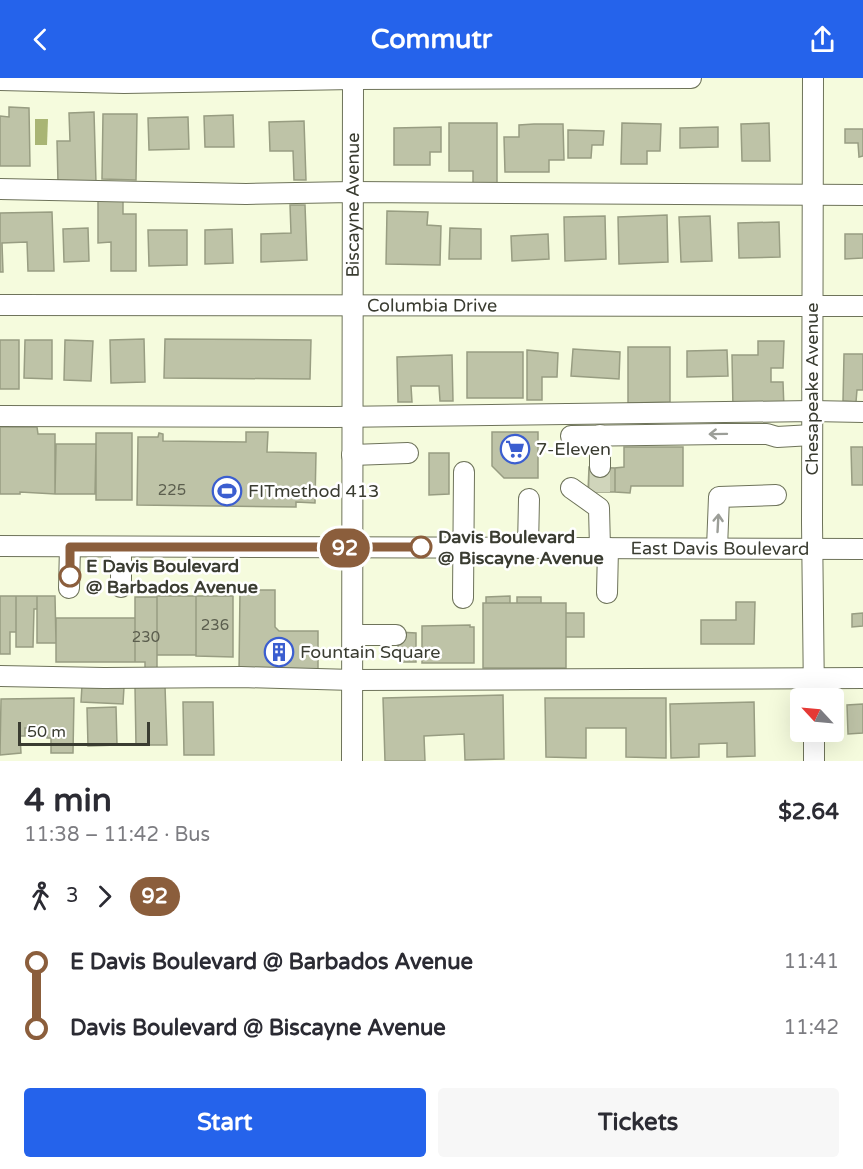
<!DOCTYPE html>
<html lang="en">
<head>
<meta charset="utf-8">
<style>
  body { margin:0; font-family:"Varela Round",sans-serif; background:#f7f7f7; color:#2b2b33; height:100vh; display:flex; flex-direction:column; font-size:22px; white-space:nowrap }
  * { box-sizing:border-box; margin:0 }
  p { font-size:20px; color:#7c7c81 }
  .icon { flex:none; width:33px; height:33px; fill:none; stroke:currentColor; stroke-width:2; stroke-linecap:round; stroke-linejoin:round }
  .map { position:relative; height:683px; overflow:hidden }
  .side { display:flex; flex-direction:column; background:#fff; flex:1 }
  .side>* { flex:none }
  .badge { padding:0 12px; border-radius:20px; font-size:21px; line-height:39px }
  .needle { width:39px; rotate:296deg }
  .tools { position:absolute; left:790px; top:610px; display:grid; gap:12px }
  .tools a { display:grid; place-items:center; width:54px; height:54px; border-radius:6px; background:#fff; box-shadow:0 6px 24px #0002; font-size:30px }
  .scale { position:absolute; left:18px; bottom:15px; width:132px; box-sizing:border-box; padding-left:6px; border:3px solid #3a3c31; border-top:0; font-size:16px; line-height:21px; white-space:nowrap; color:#3a3c31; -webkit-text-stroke:4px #fff; paint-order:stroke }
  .map>.badge { position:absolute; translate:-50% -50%; box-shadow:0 0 0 3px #fff }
  .legs { display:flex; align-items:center; gap:9px; height:66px; padding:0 24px; font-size:20px }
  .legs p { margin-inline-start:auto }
  .head { display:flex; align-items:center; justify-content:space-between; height:102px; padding:0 24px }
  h1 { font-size:33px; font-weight:700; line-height:45px }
  .button { display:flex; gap:12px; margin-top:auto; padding:12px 24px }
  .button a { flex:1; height:69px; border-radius:6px; background:#2563eb; color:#fff; font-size:24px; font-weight:700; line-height:69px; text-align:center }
  .button a+a { background:#f7f7f7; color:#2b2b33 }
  ul { padding:0 24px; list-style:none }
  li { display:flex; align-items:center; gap:21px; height:66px; font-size:22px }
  li i { display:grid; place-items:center; width:9px; height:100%; margin:0 8px; background:currentColor }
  li i::after { content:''; width:15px; height:15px; margin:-8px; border:4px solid; border-radius:50%; background:#fff }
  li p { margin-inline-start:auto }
  li:first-child i { background:linear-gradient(#0000 50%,currentColor 0) }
  li:last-child i { background:linear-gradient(currentColor 50%,#0000 0) }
  header { display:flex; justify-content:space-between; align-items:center; height:78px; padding:0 24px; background:#2563eb; color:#fff; font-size:27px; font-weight:700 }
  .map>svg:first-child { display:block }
  .water { fill:#a9b574 }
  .building { fill:#bec3a7; stroke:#989d82; stroke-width:1.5 }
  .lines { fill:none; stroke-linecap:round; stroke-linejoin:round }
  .minor-tunnel { stroke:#d0d5bb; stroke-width:20; stroke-dasharray:20 10; stroke-linecap:butt }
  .minor-casing { stroke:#6e735a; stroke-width:22 }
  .minor { stroke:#fff; stroke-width:20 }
  .oneway { stroke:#9c9e98 }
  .line-1-casing { stroke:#fff; stroke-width:14 }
  .line-1 { stroke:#8b5e3c; stroke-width:9 }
  .stop-1-dot { fill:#fff; stroke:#8b5e3c; stroke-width:3 }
  .labels { text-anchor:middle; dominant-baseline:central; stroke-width:5; stroke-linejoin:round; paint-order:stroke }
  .number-label { font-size:15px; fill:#5b5e4e }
  .street-label { font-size:18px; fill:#3a3c31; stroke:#fff }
  .poi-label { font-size:18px; fill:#3a3c31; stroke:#fff; text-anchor:start }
  .stop-label { font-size:18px; font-weight:bold; fill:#3a3c31; stroke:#fff; text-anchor:start }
</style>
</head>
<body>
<header><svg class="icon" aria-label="back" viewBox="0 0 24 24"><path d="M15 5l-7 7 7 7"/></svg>Commutr<svg class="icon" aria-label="share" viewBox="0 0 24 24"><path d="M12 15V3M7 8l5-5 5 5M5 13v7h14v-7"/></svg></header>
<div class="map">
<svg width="863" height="683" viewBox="0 0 863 683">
  <rect width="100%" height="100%" fill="#f5fbdd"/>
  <path class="water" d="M 35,41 L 48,41 L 47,67 L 35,67 Z"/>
  <path class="building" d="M 9,29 L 29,30 L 30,88 L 0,88 L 0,38 L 9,39 Z
    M 94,34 L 96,105 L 58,105 L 57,63 L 70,63 L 69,35 Z
    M 103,36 L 137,36 L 136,102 L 102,101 Z
    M 233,37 L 234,69 L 205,69 L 204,38 Z
    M 188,39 L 189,71 L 149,72 L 148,40 Z
    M 304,43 L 306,102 L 294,102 L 293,73 L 270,73 L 269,44 Z
    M 449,45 L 497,45 L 497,105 L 473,105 L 473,93 L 449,93 Z
    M 622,45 L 661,46 L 660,73 L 647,73 L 647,86 L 621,86 Z
    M 769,45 L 770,83 L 742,83 L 741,46 Z
    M 534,46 L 563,46 L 564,82 L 549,82 L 549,94 L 505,94 L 504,59 L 519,59 L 519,47 Z
    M 441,49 L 441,74 L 430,74 L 430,87 L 394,87 L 394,50 Z
    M 718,49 L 718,69 L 680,70 L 680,50 Z
    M 845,51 L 863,51 L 863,78 L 859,79 L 858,65 L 845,65 Z
    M 568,52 L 604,53 L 603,67 L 592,67 L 591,80 L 568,80 Z
    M 98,121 L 123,121 L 123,136 L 136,136 L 136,193 L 111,193 L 111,164 L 98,165 Z
    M 290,127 L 305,127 L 307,182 L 261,184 L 261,156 L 291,155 Z
    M 387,133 L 428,134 L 427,147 L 441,148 L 440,187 L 386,186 Z
    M 52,134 L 54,193 L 28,193 L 27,164 L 2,165 L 3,194 L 0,194 L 0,135 Z
    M 667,137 L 668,184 L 619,186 L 618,139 Z
    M 605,138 L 606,181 L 565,183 L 564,139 Z
    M 710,138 L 712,183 L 681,184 L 679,139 Z
    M 779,144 L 780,179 L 739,180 L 738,145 Z
    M 88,150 L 89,183 L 64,184 L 63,151 Z
    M 450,150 L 481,151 L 481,181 L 449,181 Z
    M 232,151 L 233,185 L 205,186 L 205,152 Z
    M 148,152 L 187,152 L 187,187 L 149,188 Z
    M 548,156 L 549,181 L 512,183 L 511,158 Z
    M 845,156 L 863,156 L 863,180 L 845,181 Z
    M 144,261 L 145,304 L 111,305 L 110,262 Z
    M 165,261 L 311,262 L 310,301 L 164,300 Z
    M 0,262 L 19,262 L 19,311 L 0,311 Z
    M 25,262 L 52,262 L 52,301 L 24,300 Z
    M 65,262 L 93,263 L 91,303 L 64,302 Z
    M 758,263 L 784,263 L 783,290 L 771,290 L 771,304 L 783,304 L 784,331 L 733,332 L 732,277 L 758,277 Z
    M 628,269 L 670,269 L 670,324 L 628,325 Z
    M 573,271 L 620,274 L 619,301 L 571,298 Z
    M 527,272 L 558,275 L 557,299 L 542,299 L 542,322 L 527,322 Z
    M 727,272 L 728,298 L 687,299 L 687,273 Z
    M 467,274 L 523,274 L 523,320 L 467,320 Z
    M 844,276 L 863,276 L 863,312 L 857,312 L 856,324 L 843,323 Z
    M 452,277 L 453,323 L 440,323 L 439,308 L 411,308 L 412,324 L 398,324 L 397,279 Z
    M 0,349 L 37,349 L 38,356 L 55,356 L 55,416 L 20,414 L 20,416 L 0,416 Z
    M 246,354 L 268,354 L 267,374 L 316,375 L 315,425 L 296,424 L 296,429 L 137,427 L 138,359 L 158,359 L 159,355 L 163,356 L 163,363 L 246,364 Z
    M 492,354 L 538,354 L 538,400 L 504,400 L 492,388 Z
    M 96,355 L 132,355 L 132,422 L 96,422 Z
    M 56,366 L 96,366 L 95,416 L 55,416 Z
    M 624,369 L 683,369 L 683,408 L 631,408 L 630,415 L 615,414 L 615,390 L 624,389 Z
    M 851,369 L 863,369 L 863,407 L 852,407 Z
    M 429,375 L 449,375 L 449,416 L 429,417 Z
    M 589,389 L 615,390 L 615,414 L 588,414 Z
    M 240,512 L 275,512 L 275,549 L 279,553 L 318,553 L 318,595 L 239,594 Z
    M 0,518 L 16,518 L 16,554 L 10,554 L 10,576 L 0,576 Z
    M 16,518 L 37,518 L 37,531 L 34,531 L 33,569 L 16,569 Z
    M 37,518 L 55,518 L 56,565 L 37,565 Z
    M 157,518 L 196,518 L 196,577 L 157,577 Z
    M 196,518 L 233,518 L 233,579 L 196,578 Z
    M 510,518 L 510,525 L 486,525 L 486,519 Z
    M 135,519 L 157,519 L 157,591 L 145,590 L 145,584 L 135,584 Z
    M 517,519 L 541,519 L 541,525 L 517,525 Z
    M 736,524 L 755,524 L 754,566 L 701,566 L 701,542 L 736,542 Z
    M 483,525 L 566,525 L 566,590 L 483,590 Z
    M 566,535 L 584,535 L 584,559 L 566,559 Z
    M 863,535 L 863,548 L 852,549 L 852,536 Z
    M 56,540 L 135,540 L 135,584 L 56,584 Z
    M 470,547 L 470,549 L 474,549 L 474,585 L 422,585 L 422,548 Z
    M 398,554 L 416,555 L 416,584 L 398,584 Z
    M 82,607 L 124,609 L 123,626 L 81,624 Z
    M 165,608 L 167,667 L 136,667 L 135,609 Z
    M 503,617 L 504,681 L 465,682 L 464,656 L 424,658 L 425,683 L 385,683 L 383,620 Z
    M 74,620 L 73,675 L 51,675 L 51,660 L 47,660 L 47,650 L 25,650 L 25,658 L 20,658 L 21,675 L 0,677 L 1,621 Z
    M 545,620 L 666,620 L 666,680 L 626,679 L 626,650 L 586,650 L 586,680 L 546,679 Z
    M 183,624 L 213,624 L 214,677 L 184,677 Z
    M 754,624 L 755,678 L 727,679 L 727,665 L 699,666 L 699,679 L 671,680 L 670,626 Z
    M 863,626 L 863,655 L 848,656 L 847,627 Z
    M 116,629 L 117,667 L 88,668 L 87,630 Z"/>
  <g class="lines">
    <path class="minor-tunnel" d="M 600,414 L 600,389"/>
    <g class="minor-casing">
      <g id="minor">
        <path d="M 813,0 L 812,445 L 814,621"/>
        <path d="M 0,2 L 124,5 L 353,1 L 691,0"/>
        <path d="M 0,111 L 246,116 L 352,114 L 863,117"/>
        <path id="s1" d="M 0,227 L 863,228"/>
        <path d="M 0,338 L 335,339 L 812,333 L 863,334"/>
        <path d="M 600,357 L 600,389"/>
        <path d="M 571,358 L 722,356 L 767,356 L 777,359 L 812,357"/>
        <path d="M 352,377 L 408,375"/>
        <path d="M 571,410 L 599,430 L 600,470"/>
        <path id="s2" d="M 0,468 L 863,471"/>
        <path d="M 528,469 L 529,421"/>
        <path d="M 717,470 L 719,419 L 776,417"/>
        <path d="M 121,509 L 121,469"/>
        <path d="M 69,510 L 70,469"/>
        <path d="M 607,515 L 608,470"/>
        <path d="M 463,520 L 464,394"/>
        <path d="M 353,557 L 396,557"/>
        <path d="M 0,598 L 104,600 L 241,599 L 353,602 L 863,600"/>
        <path d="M 814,654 L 814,683"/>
        <path id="s3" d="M 352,683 L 353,1"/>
      </g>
    </g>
    <use href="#minor" class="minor"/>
  </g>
  <defs><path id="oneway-shaft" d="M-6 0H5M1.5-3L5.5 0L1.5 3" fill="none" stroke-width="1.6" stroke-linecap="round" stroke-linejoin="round" transform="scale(1.5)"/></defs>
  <g class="oneway">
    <use href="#oneway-shaft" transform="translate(718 356) rotate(179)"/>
    <use href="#oneway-shaft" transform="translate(718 445) rotate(-87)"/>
  </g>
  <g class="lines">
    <g class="line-1-casing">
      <path id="line-1" d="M 70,498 L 70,469 L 421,469"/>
    </g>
    <use href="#line-1" class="line-1"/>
  </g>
  <defs>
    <g id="supermarket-ring" transform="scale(1.5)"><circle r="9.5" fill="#fff" stroke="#3b5ed0" stroke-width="1.5"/><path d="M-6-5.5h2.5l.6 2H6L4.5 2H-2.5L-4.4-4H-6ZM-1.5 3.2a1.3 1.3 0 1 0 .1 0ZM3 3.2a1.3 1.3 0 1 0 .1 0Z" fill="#3b5ed0"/></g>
    <g id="stadium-ring" transform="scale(1.5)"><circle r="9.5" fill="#fff" stroke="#3b5ed0" stroke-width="1.5"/><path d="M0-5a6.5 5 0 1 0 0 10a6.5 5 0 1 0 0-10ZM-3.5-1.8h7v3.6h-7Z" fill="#3b5ed0"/></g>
    <g id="building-ring" transform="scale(1.5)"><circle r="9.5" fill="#fff" stroke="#3b5ed0" stroke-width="1.5"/><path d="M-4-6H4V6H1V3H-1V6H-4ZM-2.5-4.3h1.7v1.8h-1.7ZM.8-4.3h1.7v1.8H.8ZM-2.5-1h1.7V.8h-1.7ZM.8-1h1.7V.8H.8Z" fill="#3b5ed0"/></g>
  </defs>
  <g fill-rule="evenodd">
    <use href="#supermarket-ring" x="515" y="371"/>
    <use href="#stadium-ring" x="227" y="413"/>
    <use href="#building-ring" x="279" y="574"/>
  </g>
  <g class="stop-1-dot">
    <circle cx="421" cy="469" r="10"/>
    <circle cx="70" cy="498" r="10"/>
  </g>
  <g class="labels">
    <g class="number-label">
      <text x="172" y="412">225</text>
      <text x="215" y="547">236</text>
      <text x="146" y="559">230</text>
    </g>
    <g class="street-label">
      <text stroke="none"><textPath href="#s3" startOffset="556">Biscayne Avenue</textPath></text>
      <text stroke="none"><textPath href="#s1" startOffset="432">Columbia Drive</textPath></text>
      <text transform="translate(812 311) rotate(-90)">Chesapeake Avenue</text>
      <text stroke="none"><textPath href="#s2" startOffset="720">East Davis Boulevard</textPath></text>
    </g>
    <g class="poi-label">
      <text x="536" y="371">7-Eleven</text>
      <text x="248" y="413">FITmethod 413</text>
      <text x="300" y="574">Fountain Square</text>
    </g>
    <g class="stop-label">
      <text x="438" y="459">Davis Boulevard<tspan x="438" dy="21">@ Biscayne Avenue</tspan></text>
      <text x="86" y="488">E Davis Boulevard<tspan x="86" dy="21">@ Barbados Avenue</tspan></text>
    </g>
  </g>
</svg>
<div class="tools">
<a><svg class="needle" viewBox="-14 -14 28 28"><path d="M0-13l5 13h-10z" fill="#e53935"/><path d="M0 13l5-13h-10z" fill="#7c7c81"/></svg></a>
</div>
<div class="scale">50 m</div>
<b class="badge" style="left:345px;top:470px;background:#8b5e3c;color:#fff">92</b>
</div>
<section class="side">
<div class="head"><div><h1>4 min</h1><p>11:38 – 11:42 · Bus</p></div><b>$2.64</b></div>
<div class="legs"><svg class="icon" aria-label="walk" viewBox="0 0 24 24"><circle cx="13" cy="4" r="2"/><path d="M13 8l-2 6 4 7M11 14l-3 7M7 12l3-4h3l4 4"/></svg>3<svg class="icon" aria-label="forward" viewBox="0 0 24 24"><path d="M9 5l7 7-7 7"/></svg><b class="badge" style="background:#8b5e3c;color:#fff">92</b></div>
<ul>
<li><i style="color:#8b5e3c"></i><b>E Davis Boulevard @ Barbados Avenue</b><p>11:41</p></li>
<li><i style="color:#8b5e3c"></i><b>Davis Boulevard @ Biscayne Avenue</b><p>11:42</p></li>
</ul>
<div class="button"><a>Start</a><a>Tickets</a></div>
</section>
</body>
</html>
